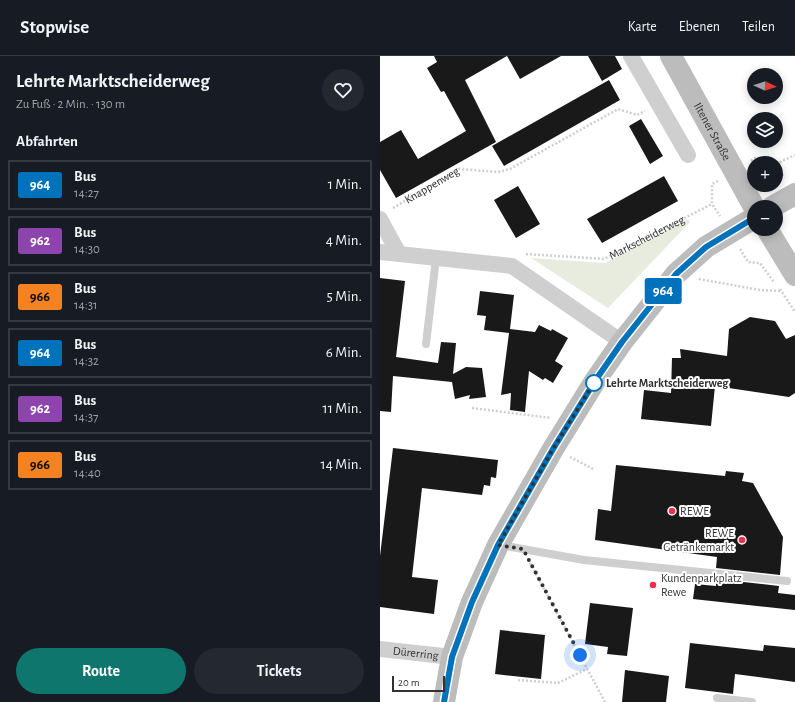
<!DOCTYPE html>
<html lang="de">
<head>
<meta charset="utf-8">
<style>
  body { margin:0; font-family:"Alegreya Sans",sans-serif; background:#242831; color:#f1f3f6; height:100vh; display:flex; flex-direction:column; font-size:15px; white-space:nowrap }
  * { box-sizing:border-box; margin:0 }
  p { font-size:13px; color:#9ea1a6 }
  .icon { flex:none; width:22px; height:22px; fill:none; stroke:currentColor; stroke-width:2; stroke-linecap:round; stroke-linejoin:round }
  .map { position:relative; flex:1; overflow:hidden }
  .details { display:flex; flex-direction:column; background:#171b24; width:380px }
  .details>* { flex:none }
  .badge { padding:0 8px; border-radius:3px; font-size:14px; line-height:26px }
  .needle { width:26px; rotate:94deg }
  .buttons { position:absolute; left:367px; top:12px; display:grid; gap:8px }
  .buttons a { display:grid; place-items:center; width:36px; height:36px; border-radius:50%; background:#171b24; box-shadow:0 2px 10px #0003; font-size:20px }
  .scale { position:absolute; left:12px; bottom:10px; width:53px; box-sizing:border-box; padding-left:4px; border:2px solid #323232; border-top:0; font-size:11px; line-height:14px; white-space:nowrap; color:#323232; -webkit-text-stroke:3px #fff; paint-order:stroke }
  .you { position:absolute; width:20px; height:20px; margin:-10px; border:3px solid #fff; border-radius:50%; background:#1a73e8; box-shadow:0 0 0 6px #1a73e833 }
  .map>.badge { position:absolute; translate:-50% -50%; box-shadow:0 0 0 2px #fff }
  h2 { padding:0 16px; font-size:15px; line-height:36px }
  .round { display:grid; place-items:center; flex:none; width:42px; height:42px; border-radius:21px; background:#242831 }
  .overview { display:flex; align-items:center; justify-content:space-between; height:68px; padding:0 16px }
  h1 { font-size:19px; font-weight:600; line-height:30px }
  .cta { display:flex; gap:8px; margin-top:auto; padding:8px 16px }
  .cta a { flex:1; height:46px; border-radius:24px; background:#0f766e; color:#fff; font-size:16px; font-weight:600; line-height:46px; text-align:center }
  .cta a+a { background:#242831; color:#f1f3f6 }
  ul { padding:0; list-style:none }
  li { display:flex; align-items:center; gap:12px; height:50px; margin:0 8px 6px; padding:0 8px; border:2px solid #363941; border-radius:0px }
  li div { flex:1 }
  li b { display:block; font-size:15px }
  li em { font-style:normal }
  li .badge { min-width:44px; font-weight:700; text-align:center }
  header { display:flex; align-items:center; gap:24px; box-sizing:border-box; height:56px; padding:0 20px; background:#171b24; border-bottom:1px solid #363941 }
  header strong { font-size:19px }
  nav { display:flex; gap:22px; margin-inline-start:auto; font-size:14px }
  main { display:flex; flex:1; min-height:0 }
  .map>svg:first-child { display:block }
  .green { fill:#e7ecde }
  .building { fill:#191919 }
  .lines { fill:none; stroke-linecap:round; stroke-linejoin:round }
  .path { stroke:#cfcfcf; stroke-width:2.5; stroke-dasharray:2 2; stroke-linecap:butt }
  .lane { stroke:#cfcfcf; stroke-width:8 }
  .street { stroke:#cfcfcf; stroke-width:16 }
  .secondary { stroke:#bcbcbc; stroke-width:22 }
  .line-casing { stroke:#fff; stroke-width:9 }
  .line { stroke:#0072bc; stroke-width:6 }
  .walk { stroke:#323232; stroke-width:4; stroke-dasharray:0 7.2 }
  .stop-dot { fill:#fff; stroke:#0072bc; stroke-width:2 }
  .poi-dot { fill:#f02e4f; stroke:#fff; stroke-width:1.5 }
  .labels { text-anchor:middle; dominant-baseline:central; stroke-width:4; stroke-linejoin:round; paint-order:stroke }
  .street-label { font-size:12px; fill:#323232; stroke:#fff }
  .stop-label { font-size:12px; font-weight:bold; fill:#323232; stroke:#fff; text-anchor:start }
  .poi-label { font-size:12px; fill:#323232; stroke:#fff; text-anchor:start }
</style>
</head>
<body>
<header>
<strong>Stopwise</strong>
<nav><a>Karte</a><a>Ebenen</a><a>Teilen</a></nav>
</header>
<main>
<section class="details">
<div class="overview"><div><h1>Lehrte Marktscheiderweg</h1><p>Zu Fuß · 2 Min. · 130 m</p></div><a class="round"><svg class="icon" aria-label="heart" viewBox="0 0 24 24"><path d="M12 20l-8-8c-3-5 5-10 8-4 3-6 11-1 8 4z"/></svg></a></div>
<h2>Abfahrten</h2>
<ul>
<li><span class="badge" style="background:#0072bc;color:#fff">964</span><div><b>Bus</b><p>14:27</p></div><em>1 Min.</em></li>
<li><span class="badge" style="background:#8e44ad;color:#fff">962</span><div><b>Bus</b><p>14:30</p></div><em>4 Min.</em></li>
<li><span class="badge" style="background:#f58220;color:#111">966</span><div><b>Bus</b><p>14:31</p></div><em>5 Min.</em></li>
<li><span class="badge" style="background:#0072bc;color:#fff">964</span><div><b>Bus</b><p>14:32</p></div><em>6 Min.</em></li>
<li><span class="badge" style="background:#8e44ad;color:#fff">962</span><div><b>Bus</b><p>14:37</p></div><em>11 Min.</em></li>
<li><span class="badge" style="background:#f58220;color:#111">966</span><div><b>Bus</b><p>14:40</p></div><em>14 Min.</em></li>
</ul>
<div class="cta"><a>Route</a><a>Tickets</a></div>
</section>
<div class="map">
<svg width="415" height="646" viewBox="0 0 415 646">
  <rect width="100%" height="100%" fill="#fff"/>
  <path class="green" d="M 308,163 L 310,166 L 228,252 L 151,202 L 225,207 Z"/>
  <path class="building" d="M 54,0 L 181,0 L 140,23 L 127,0 L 85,24 L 116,86 L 16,142 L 0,114 L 0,86 L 21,74 L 38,103 L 86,75 L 64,35 L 61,36 L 47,12 L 57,6 Z
    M 208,0 L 235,0 L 242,13 L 222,25 Z
    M 229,24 L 240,44 L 124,110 L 112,90 Z
    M 261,63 L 283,100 L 270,108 L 249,70 Z
    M 284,120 L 298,145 L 222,187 L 207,163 Z
    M 138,130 L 160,168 L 136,182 L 114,144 Z
    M 0,222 L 25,225 L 16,301 L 58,307 L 61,286 L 76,287 L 73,318 L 86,311 L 102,312 L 106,341 L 89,343 L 90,339 L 75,343 L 72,326 L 13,320 L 11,356 L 0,355 Z
    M 100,235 L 134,239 L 130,273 L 155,276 L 159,269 L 171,275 L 172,273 L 188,282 L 175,305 L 183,310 L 173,327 L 165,322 L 163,324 L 149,315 L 145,356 L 130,354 L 131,337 L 121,339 L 129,277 L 104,274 L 106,260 L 97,259 Z
    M 370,261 L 395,265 L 406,283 L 415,279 L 415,337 L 409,341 L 335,330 L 331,370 L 261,363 L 264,334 L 291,337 L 292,302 L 301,302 L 300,293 L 347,300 L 349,273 Z
    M 13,392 L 118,404 L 116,422 L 111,421 L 110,430 L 104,429 L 102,439 L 42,432 L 32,521 L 58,524 L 54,558 L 0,551 L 0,500 Z
    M 236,409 L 345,420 L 346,415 L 364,417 L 362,425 L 373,427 L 403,481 L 400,519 L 336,512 L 337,501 L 215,484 L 218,453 L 231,455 Z
    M 336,523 L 399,530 L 398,537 L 415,539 L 415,554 L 313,543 L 315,528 L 336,530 Z
    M 210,547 L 253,552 L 247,600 L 227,598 L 228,591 L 205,588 Z
    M 120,574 L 165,579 L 161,623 L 115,618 Z
    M 310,587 L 383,595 L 384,589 L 415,592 L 415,626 L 355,618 L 353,638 L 305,632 Z
    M 245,614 L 289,620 L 286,646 L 242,646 Z"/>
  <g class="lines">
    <g class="path">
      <path d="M 371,105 L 375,102 L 386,107"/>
      <path d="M 396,108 L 404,122"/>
      <path d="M 396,108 L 415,99"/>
      <path d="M 338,125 L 332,128 L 332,148 L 340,160"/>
      <path id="s1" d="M 13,152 L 79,113 L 118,116 L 130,113 L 238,53 L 257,59 L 265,55"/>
      <path d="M 360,193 L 368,206 L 380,207 L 394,226"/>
      <path id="s2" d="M 146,198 L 224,203 L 332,148"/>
      <path d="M 319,223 L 380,234 L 401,235"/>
      <path d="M 400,233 L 415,256"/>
      <path d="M 92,352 L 171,362"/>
      <path d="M 190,401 L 213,413"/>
      <path d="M 150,507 L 225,646"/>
      <path d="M 138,624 L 178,627 L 207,613"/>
    </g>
    <path class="lane" d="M 46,288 L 56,202
      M 120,489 L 204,504 L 407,525
      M 337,642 L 372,646"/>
    <g class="street">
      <path d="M 251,0 L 308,99"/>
      <path d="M 0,163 L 19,198"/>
      <path d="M 0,196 L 132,210 L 242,286"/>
      <path id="s3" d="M 0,593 L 72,601"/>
    </g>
    <g class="secondary">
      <path id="s4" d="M 291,0 L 374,151"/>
      <path d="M 392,151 L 415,138"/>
      <path d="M 387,173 L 415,219"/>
      <path d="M 64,646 L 72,601 L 92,546 L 118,489 L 173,393 L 215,325 L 242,286 L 296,218 L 326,191 L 374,162"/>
    </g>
  </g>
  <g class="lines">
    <g class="line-casing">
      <path id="line" d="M 64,646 L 72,601 L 92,546 L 118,489 L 173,393 L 215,325 L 242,286 L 296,218 L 326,191 L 374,162"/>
    </g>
    <use href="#line" class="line"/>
    <path class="walk" d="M 200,599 L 143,493 L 118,489 L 173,393 L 215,325 L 214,327"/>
  </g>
  <circle class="stop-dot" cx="214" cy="327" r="8"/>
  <g class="poi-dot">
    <circle cx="292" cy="455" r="4"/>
    <circle cx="362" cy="484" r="4"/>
    <circle cx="273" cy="529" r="4"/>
  </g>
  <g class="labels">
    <g class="street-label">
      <text stroke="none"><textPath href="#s4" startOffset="86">Iltener Straße</textPath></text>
      <text stroke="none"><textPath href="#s1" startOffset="45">Knappenweg</textPath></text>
      <text stroke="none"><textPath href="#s2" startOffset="126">Markscheiderweg</textPath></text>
      <text stroke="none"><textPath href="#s3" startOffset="36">Dürerring</textPath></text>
    </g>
    <g class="stop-label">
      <text x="226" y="327">Lehrte Marktscheiderweg</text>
    </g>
    <g class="poi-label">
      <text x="300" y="455">REWE</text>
      <text x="354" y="477" text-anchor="end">REWE<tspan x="354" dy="14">Getränkemarkt</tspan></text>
      <text x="281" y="522">Kundenparkplatz<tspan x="281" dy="14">Rewe</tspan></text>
    </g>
  </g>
</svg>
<div class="buttons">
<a><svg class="needle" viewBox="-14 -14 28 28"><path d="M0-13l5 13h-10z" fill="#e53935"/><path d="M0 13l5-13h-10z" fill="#9ea1a6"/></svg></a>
<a><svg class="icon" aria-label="layers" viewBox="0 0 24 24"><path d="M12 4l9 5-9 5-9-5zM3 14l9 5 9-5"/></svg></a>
<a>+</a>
<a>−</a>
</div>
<div class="scale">20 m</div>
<div class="you" style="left:200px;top:599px"></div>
<b class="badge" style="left:283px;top:235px;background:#0072bc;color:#fff">964</b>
</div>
</main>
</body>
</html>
